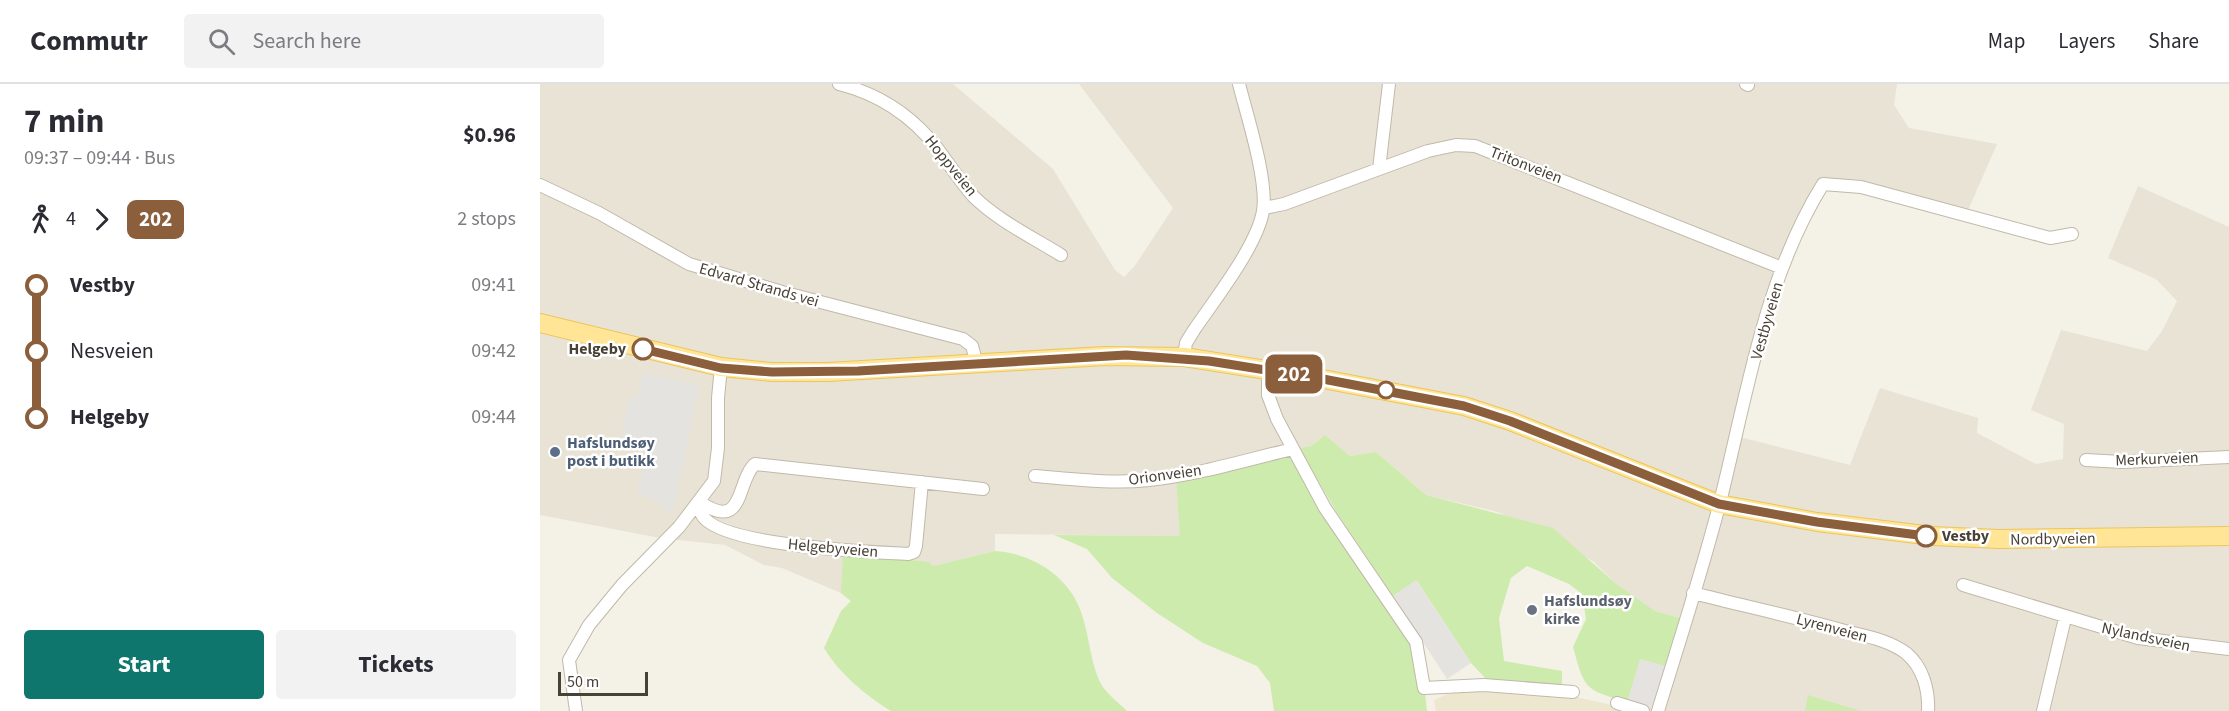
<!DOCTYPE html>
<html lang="en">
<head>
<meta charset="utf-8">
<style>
  body { margin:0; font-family:"Source Sans 3",sans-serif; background:#f2f2f3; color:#2b2b33; height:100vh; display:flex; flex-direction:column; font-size:22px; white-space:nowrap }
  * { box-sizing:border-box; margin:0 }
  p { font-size:20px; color:#7c7c81 }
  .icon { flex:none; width:33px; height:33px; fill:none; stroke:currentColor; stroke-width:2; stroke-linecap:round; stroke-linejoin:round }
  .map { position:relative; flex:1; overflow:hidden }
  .sheet { display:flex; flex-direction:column; background:#fff; width:540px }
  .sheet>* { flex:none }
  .badge { padding:0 12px; border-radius:9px; font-size:21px; line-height:39px }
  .scale { position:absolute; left:18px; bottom:15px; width:90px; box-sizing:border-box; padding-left:6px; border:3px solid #484135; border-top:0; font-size:16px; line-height:21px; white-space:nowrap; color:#484135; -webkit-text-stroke:4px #fff; paint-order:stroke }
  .map>.badge { position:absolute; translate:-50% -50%; box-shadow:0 0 0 3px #fff }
  .legs { display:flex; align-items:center; gap:9px; height:66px; padding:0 24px; font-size:20px }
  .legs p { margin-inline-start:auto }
  .summary { display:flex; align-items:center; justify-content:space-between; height:102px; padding:0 24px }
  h1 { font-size:33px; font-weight:700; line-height:45px }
  .primary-button { display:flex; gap:12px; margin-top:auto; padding:12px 24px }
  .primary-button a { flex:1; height:69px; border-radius:6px; background:#0f766e; color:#fff; font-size:24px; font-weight:700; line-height:69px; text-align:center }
  .primary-button a+a { background:#f2f2f3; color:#2b2b33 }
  ul { padding:0 24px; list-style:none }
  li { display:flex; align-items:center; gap:21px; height:66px; font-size:22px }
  li i { display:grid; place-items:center; width:9px; height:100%; margin:0 8px; background:currentColor }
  li i::after { content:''; width:15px; height:15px; margin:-8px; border:4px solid; border-radius:50%; background:#fff }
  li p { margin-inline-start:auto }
  li:first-child i { background:linear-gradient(#0000 50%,currentColor 0) }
  li:last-child i { background:linear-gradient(currentColor 50%,#0000 0) }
  header { display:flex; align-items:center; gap:36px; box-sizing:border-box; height:84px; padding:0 30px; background:#fff; border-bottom:2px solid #e1e1e2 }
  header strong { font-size:28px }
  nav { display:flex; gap:33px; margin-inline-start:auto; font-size:21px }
  .search { width:420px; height:54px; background:#f2f2f3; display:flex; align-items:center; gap:15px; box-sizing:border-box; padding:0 21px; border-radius:6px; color:#7c7c81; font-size:22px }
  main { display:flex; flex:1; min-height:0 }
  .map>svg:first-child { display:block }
  .residential { fill:#e9e3d5 }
  .education { fill:#eee7d0 }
  .green { fill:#cdebad }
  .parking { fill:#e5e3df }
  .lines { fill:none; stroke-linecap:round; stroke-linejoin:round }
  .minor-casing { stroke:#c1b9a9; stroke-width:14 }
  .primary-casing { stroke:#ebc65e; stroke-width:20 }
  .minor { stroke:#fff; stroke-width:12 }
  .primary { stroke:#ffe595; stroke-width:18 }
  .line-1-casing { stroke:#fff; stroke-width:14 }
  .line-1 { stroke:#8b5e3c; stroke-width:9 }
  .stop-1-dot { fill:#fff; stroke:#8b5e3c; stroke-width:3 }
  .service-dot { fill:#5c6f8a; stroke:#fff; stroke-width:2 }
  .worship-dot { fill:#6b7280; stroke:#fff; stroke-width:2 }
  .labels { text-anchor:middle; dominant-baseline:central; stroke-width:5; stroke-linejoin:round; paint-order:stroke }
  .street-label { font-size:16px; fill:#484135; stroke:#fff }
  .stop-label { font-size:16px; font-weight:bold; fill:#484135; stroke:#fff; text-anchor:end }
  .service-label { font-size:16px; font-weight:bold; fill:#4e5e75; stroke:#fff; text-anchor:start }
  .worship-label { font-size:16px; font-weight:bold; fill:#5b616d; stroke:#fff; text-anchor:start }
</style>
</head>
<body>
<header>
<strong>Commutr</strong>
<div class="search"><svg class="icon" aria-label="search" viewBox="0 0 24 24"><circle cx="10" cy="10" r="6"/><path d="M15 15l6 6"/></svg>Search here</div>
<nav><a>Map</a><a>Layers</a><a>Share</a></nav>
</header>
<main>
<section class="sheet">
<div class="summary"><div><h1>7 min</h1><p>09:37 – 09:44 · Bus</p></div><b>$0.96</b></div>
<div class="legs"><svg class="icon" aria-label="walk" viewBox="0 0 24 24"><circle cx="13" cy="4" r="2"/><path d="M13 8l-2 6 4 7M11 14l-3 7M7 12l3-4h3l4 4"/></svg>4<svg class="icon" aria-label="forward" viewBox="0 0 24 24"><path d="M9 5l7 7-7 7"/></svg><b class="badge" style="background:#8b5e3c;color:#fff">202</b><p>2 stops</p></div>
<ul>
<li><i style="color:#8b5e3c"></i><b>Vestby</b><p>09:41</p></li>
<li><i style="color:#8b5e3c"></i><span>Nesveien</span><p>09:42</p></li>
<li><i style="color:#8b5e3c"></i><b>Helgeby</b><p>09:44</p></li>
</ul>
<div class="primary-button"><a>Start</a><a>Tickets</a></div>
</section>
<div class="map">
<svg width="1689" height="627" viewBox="0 0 1689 627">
  <rect width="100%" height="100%" fill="#f4f1e7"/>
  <path class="residential" d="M 0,0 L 413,0 L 513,85 L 575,186 L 584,193 L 594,183 L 633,124 L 539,0 L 1357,0 L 1354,21 L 1369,44 L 1457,60 L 1426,131 L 1283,100 L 1242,185 L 1196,352 L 1310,381 L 1340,304 L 1438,334 L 1437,349 L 1496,380 L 1523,375 L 1524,340 L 1491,326 L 1521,246 L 1607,267 L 1622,247 L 1637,217 L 1616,195 L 1568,174 L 1598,102 L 1689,143 L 1689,627 L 1085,627 L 1100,575 L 1140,534 L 1115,527 L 1074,498 L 1053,477 L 958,428 L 886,411 L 836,368 L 810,372 L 785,351 L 771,362 L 753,365 L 641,452 L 455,450 L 455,467 L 393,482 L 311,517 L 301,509 L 242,484 L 224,481 L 185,461 L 120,454 L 0,431 Z"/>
  <path class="education" d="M 942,606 L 944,609 L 952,606 L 1036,613 L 1072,621 L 1079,627 L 896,627 L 894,616 L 909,609 Z"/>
  <path class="green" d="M 785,351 L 810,372 L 836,368 L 886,411 L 1013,444 L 1074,498 L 1115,527 L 1140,534 L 1126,582 L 1087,618 C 1044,605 1045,606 1033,563 L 1046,535 L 1042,510 L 1029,500 L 987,482 L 971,494 L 959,534 L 964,577 L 1022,587 L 1022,604 L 947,596 L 931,579 L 877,497 L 853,512 L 797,429 L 759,364 L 771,362 Z
    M 753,365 L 881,574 L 887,627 L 734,627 L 730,599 L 717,582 L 663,559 L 617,529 L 572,494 L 547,465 L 514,451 L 640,452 L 636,392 Z
    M 455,467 C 491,469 529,492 541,528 C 549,550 550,575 559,596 C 563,607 578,618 587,627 L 351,627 C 325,611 299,589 284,564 L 301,527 L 311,517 L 301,509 L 303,470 L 389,478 L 393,482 Z
    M 1268,611 L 1321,627 L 1265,627 Z"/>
  <path class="parking" d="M 103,289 L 159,301 L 133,428 L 124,426 L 115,415 L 97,411 L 107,368 L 79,361 L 90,312 L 97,314 Z
    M 876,496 L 931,579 L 907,595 L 853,512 Z
    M 1100,575 L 1126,582 L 1116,619 L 1110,623 L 1103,623 L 1087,618 Z"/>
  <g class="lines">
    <g class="minor-casing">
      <path id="minor" d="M 299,0 C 339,10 372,32 397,64 C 409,80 420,97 433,112 C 457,136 492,153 521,171
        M 1206,0 L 1208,1
        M 839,85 L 849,0
        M 0,101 L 59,129 L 149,180 L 242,208 L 423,255 L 432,262 L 437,280
        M 724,124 L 744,120 L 888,67 L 916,61 L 935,62 L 1242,184
        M 644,273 L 646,259 L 654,246 C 675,215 717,162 723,127 C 728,96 707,32 699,0
        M 728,286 L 728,311 L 737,335 L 785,424 L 876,558 L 884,604 L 944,601 L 1033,608
        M 1546,376 L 1582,378 L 1689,373
        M 495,392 C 533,395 572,400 609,396 C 658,391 705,376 753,365
        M 160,418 C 205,449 196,397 215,380 L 443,405
        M 160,418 C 160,422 160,428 162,431 C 179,462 332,468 368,470 L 374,468 L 376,462 L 382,398
        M 1423,501 L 1598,554 L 1689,565
        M 1153,509 C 1204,522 1255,533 1305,547 C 1325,552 1349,556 1366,569 C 1383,583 1389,606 1388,627
        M 1077,619 L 1103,627
        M 36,627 L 29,576 L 49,541 L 82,501 L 139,443 L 174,397 L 178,364 L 178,314 L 181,283
        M 1118,627 C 1139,558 1162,488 1180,418 C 1207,311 1224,195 1283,100 L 1321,103 L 1510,154 L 1532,150
        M 1503,627 L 1525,534"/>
    </g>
    <g class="primary-casing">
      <path id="primary" d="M 0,239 L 181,283 L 232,288 L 288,288 L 565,272 L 644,273 L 783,295 L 924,322 L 970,337 L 1179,420 L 1277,438 L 1393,452 L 1459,455 L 1689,452"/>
    </g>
    <use href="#minor" class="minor"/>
    <use href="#primary" class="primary"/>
  </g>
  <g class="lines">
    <g class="line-1-casing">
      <path id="line-1" d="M 103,265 L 181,284 L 232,288 L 318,287 L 586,271 L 669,277 L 783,295 L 924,322 L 970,337 L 1179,420 L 1277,438 L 1386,452"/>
    </g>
    <use href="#line-1" class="line-1"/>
  </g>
  <g class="stop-1-dot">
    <circle cx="103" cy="265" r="10"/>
    <circle cx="846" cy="306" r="8"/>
    <circle cx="1386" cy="452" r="10"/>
  </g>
  <circle class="service-dot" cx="15" cy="368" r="6"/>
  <circle class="worship-dot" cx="992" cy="526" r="6"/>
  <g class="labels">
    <g class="street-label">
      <text transform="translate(986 81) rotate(21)">Tritonveien</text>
      <text transform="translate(411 82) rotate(51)">Hoppveien</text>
      <text transform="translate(219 201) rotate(16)">Edvard Strands vei</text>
      <text transform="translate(1227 237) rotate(-74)">Vestbyveien</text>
      <text transform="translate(1617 375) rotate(-2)">Merkurveien</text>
      <text transform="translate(625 391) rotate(-8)">Orionveien</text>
      <text transform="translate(1513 455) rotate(-1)">Nordbyveien</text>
      <text transform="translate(293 464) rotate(5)">Helgebyveien</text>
      <text transform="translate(1292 544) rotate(15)">Lyrenveien</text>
      <text transform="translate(1606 553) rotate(12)">Nylandsveien</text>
    </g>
    <g class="stop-label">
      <text x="86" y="265">Helgeby</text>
      <text x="1402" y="452" text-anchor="start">Vestby</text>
    </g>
    <g class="service-label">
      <text x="27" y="359">Hafslundsøy<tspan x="27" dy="18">post i butikk</tspan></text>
    </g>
    <g class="worship-label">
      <text x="1004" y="517">Hafslundsøy<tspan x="1004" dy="18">kirke</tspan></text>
    </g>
  </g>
</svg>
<div class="scale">50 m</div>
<b class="badge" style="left:754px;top:290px;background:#8b5e3c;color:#fff">202</b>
</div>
</main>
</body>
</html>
